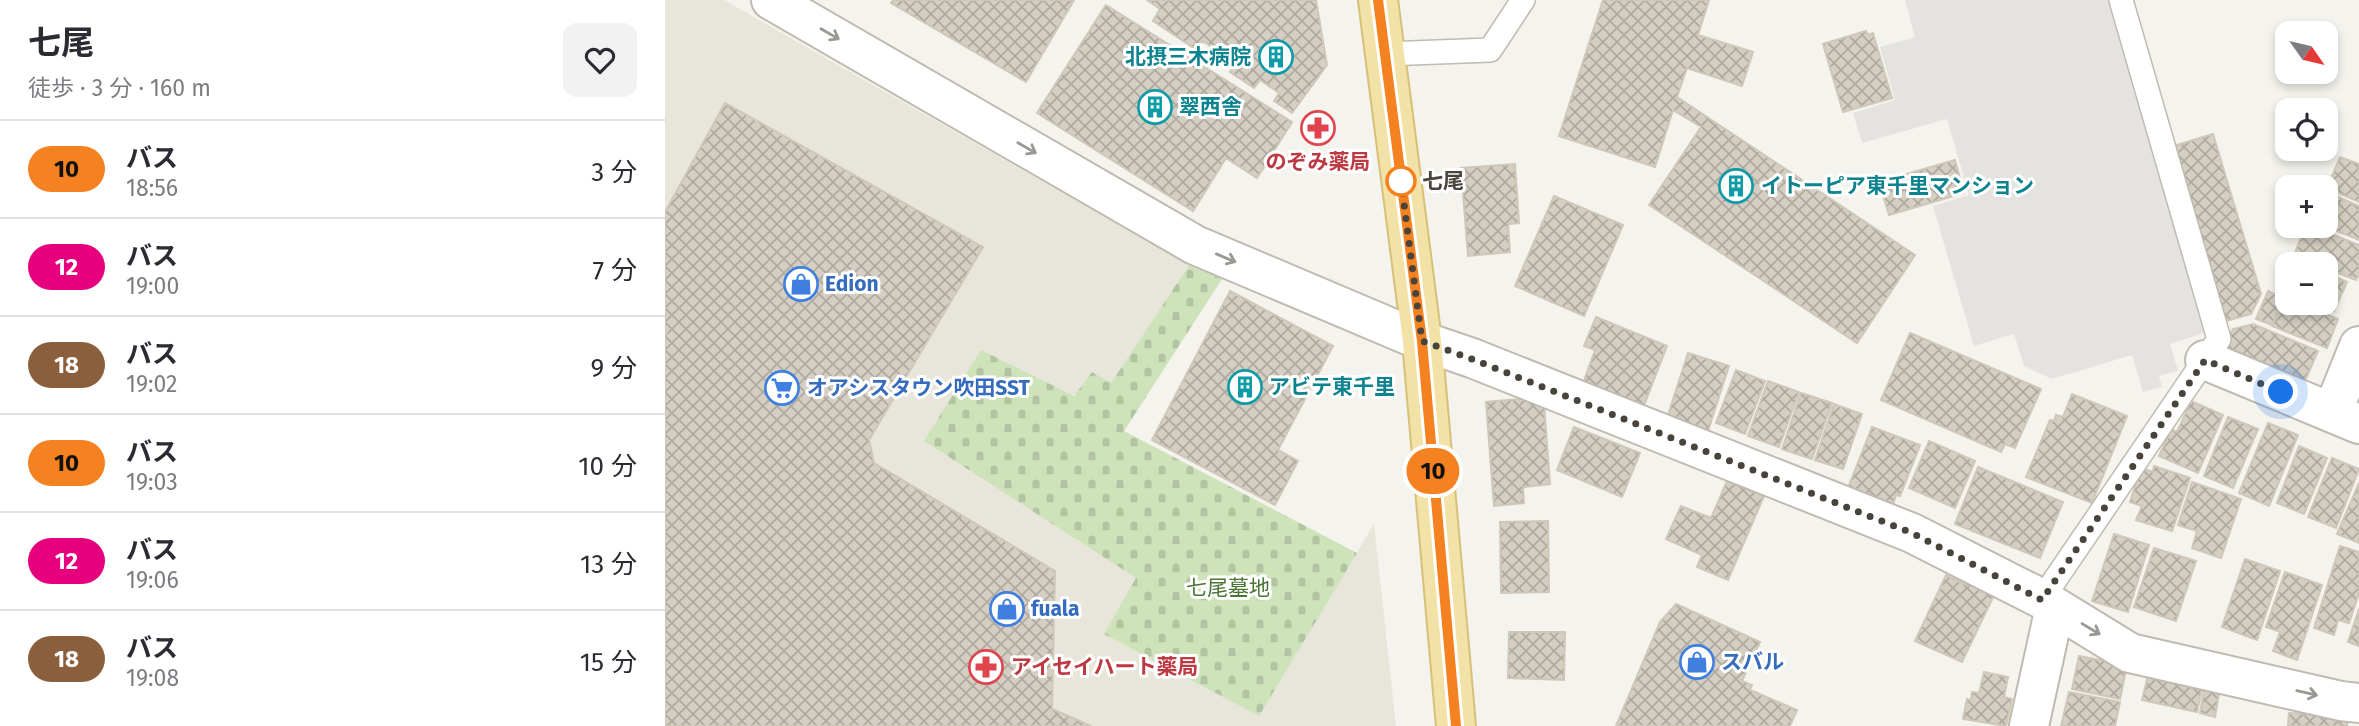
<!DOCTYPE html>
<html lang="ja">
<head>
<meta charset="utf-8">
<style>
  body { margin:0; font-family:"Fira Sans","Noto Sans JP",sans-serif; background:#f2f2f3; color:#2b2b33; height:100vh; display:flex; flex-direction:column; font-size:26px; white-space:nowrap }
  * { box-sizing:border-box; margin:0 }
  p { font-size:23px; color:#7c7c81 }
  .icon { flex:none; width:38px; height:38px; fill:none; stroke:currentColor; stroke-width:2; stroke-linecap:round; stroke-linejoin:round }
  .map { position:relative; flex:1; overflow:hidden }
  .drawer { display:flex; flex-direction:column; background:#fff; width:665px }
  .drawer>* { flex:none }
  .badge { padding:0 14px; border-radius:23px; font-size:24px; line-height:46px }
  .needle { width:46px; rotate:124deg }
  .buttons { position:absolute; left:1610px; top:21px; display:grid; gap:14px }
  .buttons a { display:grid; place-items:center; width:63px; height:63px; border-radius:14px; background:#fff; box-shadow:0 4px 10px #0003; font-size:35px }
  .you { position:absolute; width:35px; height:35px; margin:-18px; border:5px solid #fff; border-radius:50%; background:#1a73e8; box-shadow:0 0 0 10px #1a73e833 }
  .map>.badge { position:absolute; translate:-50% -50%; box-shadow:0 0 0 4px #fff }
  .round { display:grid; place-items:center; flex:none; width:74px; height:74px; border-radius:14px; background:#f2f2f3 }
  .head { display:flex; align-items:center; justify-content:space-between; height:119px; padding:0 28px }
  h1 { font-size:33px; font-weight:700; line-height:52px }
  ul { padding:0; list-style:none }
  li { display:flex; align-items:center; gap:21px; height:98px; padding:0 28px; border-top:2px solid #e1e1e2 }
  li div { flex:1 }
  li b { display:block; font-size:26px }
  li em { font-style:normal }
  li .badge { min-width:77px; font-weight:700; text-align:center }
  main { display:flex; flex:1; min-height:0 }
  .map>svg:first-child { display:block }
  .residential { fill:#e8e5db }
  .cemetery { fill:url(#cemetery-stones) }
  .parking { fill:#e4e3e0 }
  .building { fill:url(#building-cross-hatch); stroke:#cfc7b7; stroke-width:2 }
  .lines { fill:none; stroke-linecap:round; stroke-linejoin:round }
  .lane-casing { stroke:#bfbbb0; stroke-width:26 }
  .street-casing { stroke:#bfbbb0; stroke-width:42 }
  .primary-casing { stroke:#d7c078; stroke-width:42 }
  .lane { stroke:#fff; stroke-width:23 }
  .street { stroke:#fff; stroke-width:38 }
  .primary { stroke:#f3e2a7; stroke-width:38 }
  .oneway { stroke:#9a9893 }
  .line-casing { stroke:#fff; stroke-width:16 }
  .line { stroke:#f58220; stroke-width:10 }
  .walk { stroke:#48443b; stroke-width:7; stroke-dasharray:0 12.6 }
  .stop-dot { fill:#fff; stroke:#f58220; stroke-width:3.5 }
  .labels { text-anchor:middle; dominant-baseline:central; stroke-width:6; stroke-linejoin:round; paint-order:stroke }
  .culture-label { font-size:21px; font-weight:bold; fill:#0d838f; stroke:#fff; text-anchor:start }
  .health-label { font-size:21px; font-weight:bold; fill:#be3a42; stroke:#fff }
  .stop-label { font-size:21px; font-weight:bold; fill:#48443b; stroke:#fff; text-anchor:start }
  .shop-label { font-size:21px; font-weight:bold; fill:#366cbe; stroke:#fff; text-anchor:start }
  .park-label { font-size:21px; fill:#497434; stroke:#fff }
</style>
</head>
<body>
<main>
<section class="drawer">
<div class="head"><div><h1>七尾</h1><p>徒歩 · 3 分 · 160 m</p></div><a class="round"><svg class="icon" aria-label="heart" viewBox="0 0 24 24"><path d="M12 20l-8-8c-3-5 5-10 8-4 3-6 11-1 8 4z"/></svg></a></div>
<ul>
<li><span class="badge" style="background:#f58220;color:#111">10</span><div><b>バス</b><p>18:56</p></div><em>3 分</em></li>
<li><span class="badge" style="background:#e6007e;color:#fff">12</span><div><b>バス</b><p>19:00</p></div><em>7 分</em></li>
<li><span class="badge" style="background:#8b5e3c;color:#fff">18</span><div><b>バス</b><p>19:02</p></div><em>9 分</em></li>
<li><span class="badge" style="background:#f58220;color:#111">10</span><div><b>バス</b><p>19:03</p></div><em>10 分</em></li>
<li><span class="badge" style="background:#e6007e;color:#fff">12</span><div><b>バス</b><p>19:06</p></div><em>13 分</em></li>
<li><span class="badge" style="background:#8b5e3c;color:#fff">18</span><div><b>バス</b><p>19:08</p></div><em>15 分</em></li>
</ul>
</section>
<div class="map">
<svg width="1694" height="726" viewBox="0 0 1694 726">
  <defs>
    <pattern id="cemetery-stones" width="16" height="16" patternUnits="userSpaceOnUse" patternTransform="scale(1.75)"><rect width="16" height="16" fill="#cfe3bb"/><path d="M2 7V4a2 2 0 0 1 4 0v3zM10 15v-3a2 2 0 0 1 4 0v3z" fill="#b3c4a2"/></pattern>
    <pattern id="building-cross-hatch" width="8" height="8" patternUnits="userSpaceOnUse" patternTransform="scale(1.75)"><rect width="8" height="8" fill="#d5cfc3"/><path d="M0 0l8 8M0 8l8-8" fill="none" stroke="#afaaa0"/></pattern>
  </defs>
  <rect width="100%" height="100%" fill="#f4f3ed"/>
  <path class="residential" d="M 0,0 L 59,0 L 524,265 L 446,383 L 259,441 L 472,578 L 440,634 L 594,716 L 709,524 L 731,726 L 0,726 Z"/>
  <path class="cemetery" d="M 524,265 L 557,279 L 459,431 L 692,553 L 594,716 L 439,634 L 471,578 L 259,441 L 316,350 L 409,396 L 427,372 L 446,383 Z"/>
  <path class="parking" d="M 1240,0 L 1445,0 L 1542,332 L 1505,344 L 1513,371 L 1494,376 L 1497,387 L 1478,392 L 1467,355 L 1387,379 L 1359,366 L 1349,334 L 1309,346 L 1268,206 L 1304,195 L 1282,119 L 1197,143 L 1188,113 L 1230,100 L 1215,47 L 1250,37 Z"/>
  <path class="building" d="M 228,0 L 409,0 L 361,82 L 226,3 Z
    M 482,0 L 651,0 L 662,65 L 627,113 L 609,101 L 614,93 L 595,80 L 589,88 L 565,72 L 571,64 L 538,41 L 532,50 L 488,21 L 495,9 Z
    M 938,0 L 1044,0 L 1033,35 L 1088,52 L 1077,86 L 1022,68 L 1012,97 L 1250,255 L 1192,343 L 984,205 L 1036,127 L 1008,110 L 990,167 L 894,136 Z
    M 441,5 L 627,122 L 592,178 L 561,158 L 528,211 L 372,113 Z
    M 1201,31 L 1203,35 L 1208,33 L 1227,98 L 1178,112 L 1158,44 Z
    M 60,103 L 318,247 L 204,440 L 209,463 L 390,571 L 387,709 L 426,726 L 0,726 L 0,336 L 2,332 L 0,331 L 0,212 Z
    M 1548,134 L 1596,294 L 1586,314 L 1561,321 L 1509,146 Z
    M 1675,157 L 1694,164 L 1694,202 L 1662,188 Z
    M 1290,160 L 1299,193 L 1224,215 L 1214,182 Z
    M 850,164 L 854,223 L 843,224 L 845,252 L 803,256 L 796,168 Z
    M 1664,193 L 1694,206 L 1694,240 L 1660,226 L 1661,202 Z
    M 889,196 L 958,225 L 919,316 L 850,286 Z
    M 1641,226 L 1647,226 L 1694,245 L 1694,274 L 1691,280 L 1661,268 L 1661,264 L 1652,264 L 1629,255 Z
    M 1661,273 L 1682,282 L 1669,311 L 1649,303 L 1661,303 Z
    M 565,291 L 668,346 L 613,450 L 633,461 L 610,505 L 487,440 Z
    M 1603,291 L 1618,298 L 1607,325 L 1591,319 Z
    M 1620,297 L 1622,298 L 1622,303 L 1634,303 L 1673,319 L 1662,348 L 1607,326 Z
    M 931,317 L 1002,346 L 976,413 L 916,389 L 930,350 L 919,346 Z
    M 1588,324 L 1653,351 L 1640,381 L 1554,351 L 1568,329 Z
    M 1245,333 L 1376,389 L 1350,448 L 1340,444 L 1336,452 L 1216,400 Z
    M 1023,353 L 1064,366 L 1043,431 L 1002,418 Z
    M 1071,370 L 1100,381 L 1080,434 L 1051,423 Z
    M 1103,381 L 1134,392 L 1114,447 L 1083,436 Z
    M 1136,393 L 1167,403 L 1147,459 L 1117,449 Z
    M 1407,394 L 1462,416 L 1427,503 L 1361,477 L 1385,420 L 1389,421 L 1391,415 L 1398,417 Z
    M 866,398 L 879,404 L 885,484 L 858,487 L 859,503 L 829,506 L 821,402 Z
    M 1526,401 L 1558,415 L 1533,473 L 1494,456 L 1506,429 L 1512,432 Z
    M 1169,404 L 1197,414 L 1178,469 L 1150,460 Z
    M 1563,417 L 1593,429 L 1568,488 L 1539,476 Z
    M 1603,423 L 1633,435 L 1604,506 L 1574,493 Z
    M 909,427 L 975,453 L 957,497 L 892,470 Z
    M 1207,427 L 1255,445 L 1235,496 L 1231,495 L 1228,505 L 1183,488 Z
    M 1264,441 L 1310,461 L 1290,508 L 1244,488 Z
    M 1634,446 L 1662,458 L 1639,514 L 1612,503 Z
    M 1667,458 L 1694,469 L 1671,528 L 1643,517 Z
    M 1489,466 L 1525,478 L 1507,531 L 1471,520 L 1477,506 L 1465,502 L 1476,468 L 1488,472 Z
    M 1313,467 L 1398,502 L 1375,558 L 1290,524 Z
    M 1062,481 L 1099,496 L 1063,580 L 1032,567 L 1037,555 L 1001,539 L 1016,506 L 1046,518 Z
    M 1527,482 L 1576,499 L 1556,558 L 1527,548 L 1532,531 L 1513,525 Z
    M 1694,483 L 1694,543 L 1672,534 Z
    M 883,521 L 884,592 L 836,593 L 835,522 Z
    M 1449,534 L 1484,545 L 1463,612 L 1427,601 Z
    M 1675,546 L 1694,552 L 1694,593 L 1684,623 L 1673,620 L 1669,635 L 1649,628 Z
    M 1489,548 L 1531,561 L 1511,621 L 1469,607 Z
    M 1580,559 L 1615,571 L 1592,640 L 1557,627 Z
    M 1620,572 L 1657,585 L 1632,660 L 1608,651 L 1615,632 L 1601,627 Z
    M 1281,575 L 1301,585 L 1303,578 L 1331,591 L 1297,662 L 1250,641 Z
    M 1011,604 L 1095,642 L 1077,681 L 1087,685 L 1085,690 L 1132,710 L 1125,726 L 951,726 L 995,622 Z
    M 1694,609 L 1694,646 L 1683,642 Z
    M 844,632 L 900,632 L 899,680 L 843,678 Z
    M 1414,656 L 1462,665 L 1455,699 L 1407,689 Z
    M 1319,672 L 1343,677 L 1339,697 L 1347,699 L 1341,726 L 1298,719 L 1302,699 L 1306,700 L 1307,692 L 1314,693 Z
    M 1484,672 L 1538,684 L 1532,712 L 1477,700 Z
    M 1540,685 L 1555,688 L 1550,717 L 1535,713 Z
    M 1404,692 L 1455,702 L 1450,726 L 1396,726 Z
    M 1624,713 L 1683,716 L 1682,726 L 1623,726 Z"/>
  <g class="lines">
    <g class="lane-casing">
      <path id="lane" d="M 720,54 L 825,50 L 858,0
        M 1377,599 L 1554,339 L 1456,0"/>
    </g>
    <g class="street-casing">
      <path id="street" d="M 106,0 L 530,245 L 757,341 L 807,358 L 1247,533 L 1377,599 L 1465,653 L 1676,701 L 1694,703
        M 1540,360 L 1694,424
        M 1667,413 L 1694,346
        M 1364,726 L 1390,607"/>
    </g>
    <g class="primary-casing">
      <path id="primary" d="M 713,0 L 757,341 L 791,726"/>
    </g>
    <use href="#lane" class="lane"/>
    <use href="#street" class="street"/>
    <use href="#primary" class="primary"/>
  </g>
  <defs><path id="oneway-shaft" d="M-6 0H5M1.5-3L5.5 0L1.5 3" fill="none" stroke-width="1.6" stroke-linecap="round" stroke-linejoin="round" transform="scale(1.75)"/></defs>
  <g class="oneway">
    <use href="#oneway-shaft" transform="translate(165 34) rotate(30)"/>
    <use href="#oneway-shaft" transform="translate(362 148) rotate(30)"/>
    <use href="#oneway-shaft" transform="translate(561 258) rotate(23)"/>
    <use href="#oneway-shaft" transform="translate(1426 629) rotate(31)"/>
    <use href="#oneway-shaft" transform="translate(1642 693) rotate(13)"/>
  </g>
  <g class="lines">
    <g class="line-casing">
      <path id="line" d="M 713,0 L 757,341 L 791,726"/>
    </g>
    <use href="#line" class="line"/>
    <path class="walk" d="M 736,181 L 757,341 L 807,359 L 1247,533 L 1377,600 L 1540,360 L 1616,392"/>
  </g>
  <defs>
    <g id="building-ring" transform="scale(1.75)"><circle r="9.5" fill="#fff" stroke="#0f9aa8" stroke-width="1.5"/><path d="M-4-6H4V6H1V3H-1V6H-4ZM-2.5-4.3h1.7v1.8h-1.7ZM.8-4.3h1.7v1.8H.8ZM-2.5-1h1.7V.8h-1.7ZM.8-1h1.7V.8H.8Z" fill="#0f9aa8"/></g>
    <g id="pharmacy-ring" transform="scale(1.75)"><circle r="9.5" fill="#fff" stroke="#e0444e" stroke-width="1.5"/><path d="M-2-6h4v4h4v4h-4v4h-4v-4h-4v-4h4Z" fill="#e0444e"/></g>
    <g id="shop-ring" transform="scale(1.75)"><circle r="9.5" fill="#fff" stroke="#3f7fe0" stroke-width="1.5"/><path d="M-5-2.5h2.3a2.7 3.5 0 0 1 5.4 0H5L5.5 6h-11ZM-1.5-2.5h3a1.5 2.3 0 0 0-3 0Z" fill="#3f7fe0"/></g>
    <g id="supermarket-ring" transform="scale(1.75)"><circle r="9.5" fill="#fff" stroke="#3f7fe0" stroke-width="1.5"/><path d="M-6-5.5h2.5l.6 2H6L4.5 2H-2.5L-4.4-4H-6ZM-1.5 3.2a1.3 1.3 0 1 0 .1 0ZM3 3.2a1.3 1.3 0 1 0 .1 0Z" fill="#3f7fe0"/></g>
  </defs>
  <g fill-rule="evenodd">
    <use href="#building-ring" x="611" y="57"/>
    <use href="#building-ring" x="490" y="107"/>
    <use href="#pharmacy-ring" x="653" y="128"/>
    <use href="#building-ring" x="1071" y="186"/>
    <use href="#shop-ring" x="136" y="284"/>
    <use href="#building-ring" x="580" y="387"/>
    <use href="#supermarket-ring" x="117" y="388"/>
    <use href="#shop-ring" x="342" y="609"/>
    <use href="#shop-ring" x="1032" y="662"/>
    <use href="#pharmacy-ring" x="321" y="667"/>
  </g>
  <circle class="stop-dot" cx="736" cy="181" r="14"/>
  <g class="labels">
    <g class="culture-label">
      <text x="586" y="57" text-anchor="end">北摂三木病院</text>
      <text x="514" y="107">翠西舎</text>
      <text x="1096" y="186">イトーピア東千里マンション</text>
      <text x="604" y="387">アビテ東千里</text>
    </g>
    <g class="health-label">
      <text x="653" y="162">のぞみ薬局</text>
      <text x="346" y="667" text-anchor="start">アイセイハート薬局</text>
    </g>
    <g class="stop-label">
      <text x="757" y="181">七尾</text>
    </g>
    <g class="shop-label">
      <text x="160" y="284">Edion</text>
      <text x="142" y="388">オアシスタウン吹田SST</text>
      <text x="366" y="609">fuala</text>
      <text x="1056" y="662">スバル</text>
    </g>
    <g class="park-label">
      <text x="563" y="588">七尾墓地</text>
    </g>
  </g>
</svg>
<div class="buttons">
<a><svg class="needle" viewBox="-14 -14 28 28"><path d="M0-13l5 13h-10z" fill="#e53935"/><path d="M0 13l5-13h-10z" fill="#7c7c81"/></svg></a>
<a><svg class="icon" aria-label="locate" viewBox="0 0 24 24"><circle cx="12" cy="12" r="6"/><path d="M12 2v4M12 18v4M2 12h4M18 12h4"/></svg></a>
<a>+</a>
<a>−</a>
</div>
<div class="you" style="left:1616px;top:392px"></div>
<b class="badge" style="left:768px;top:471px;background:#f58220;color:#111">10</b>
</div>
</main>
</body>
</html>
